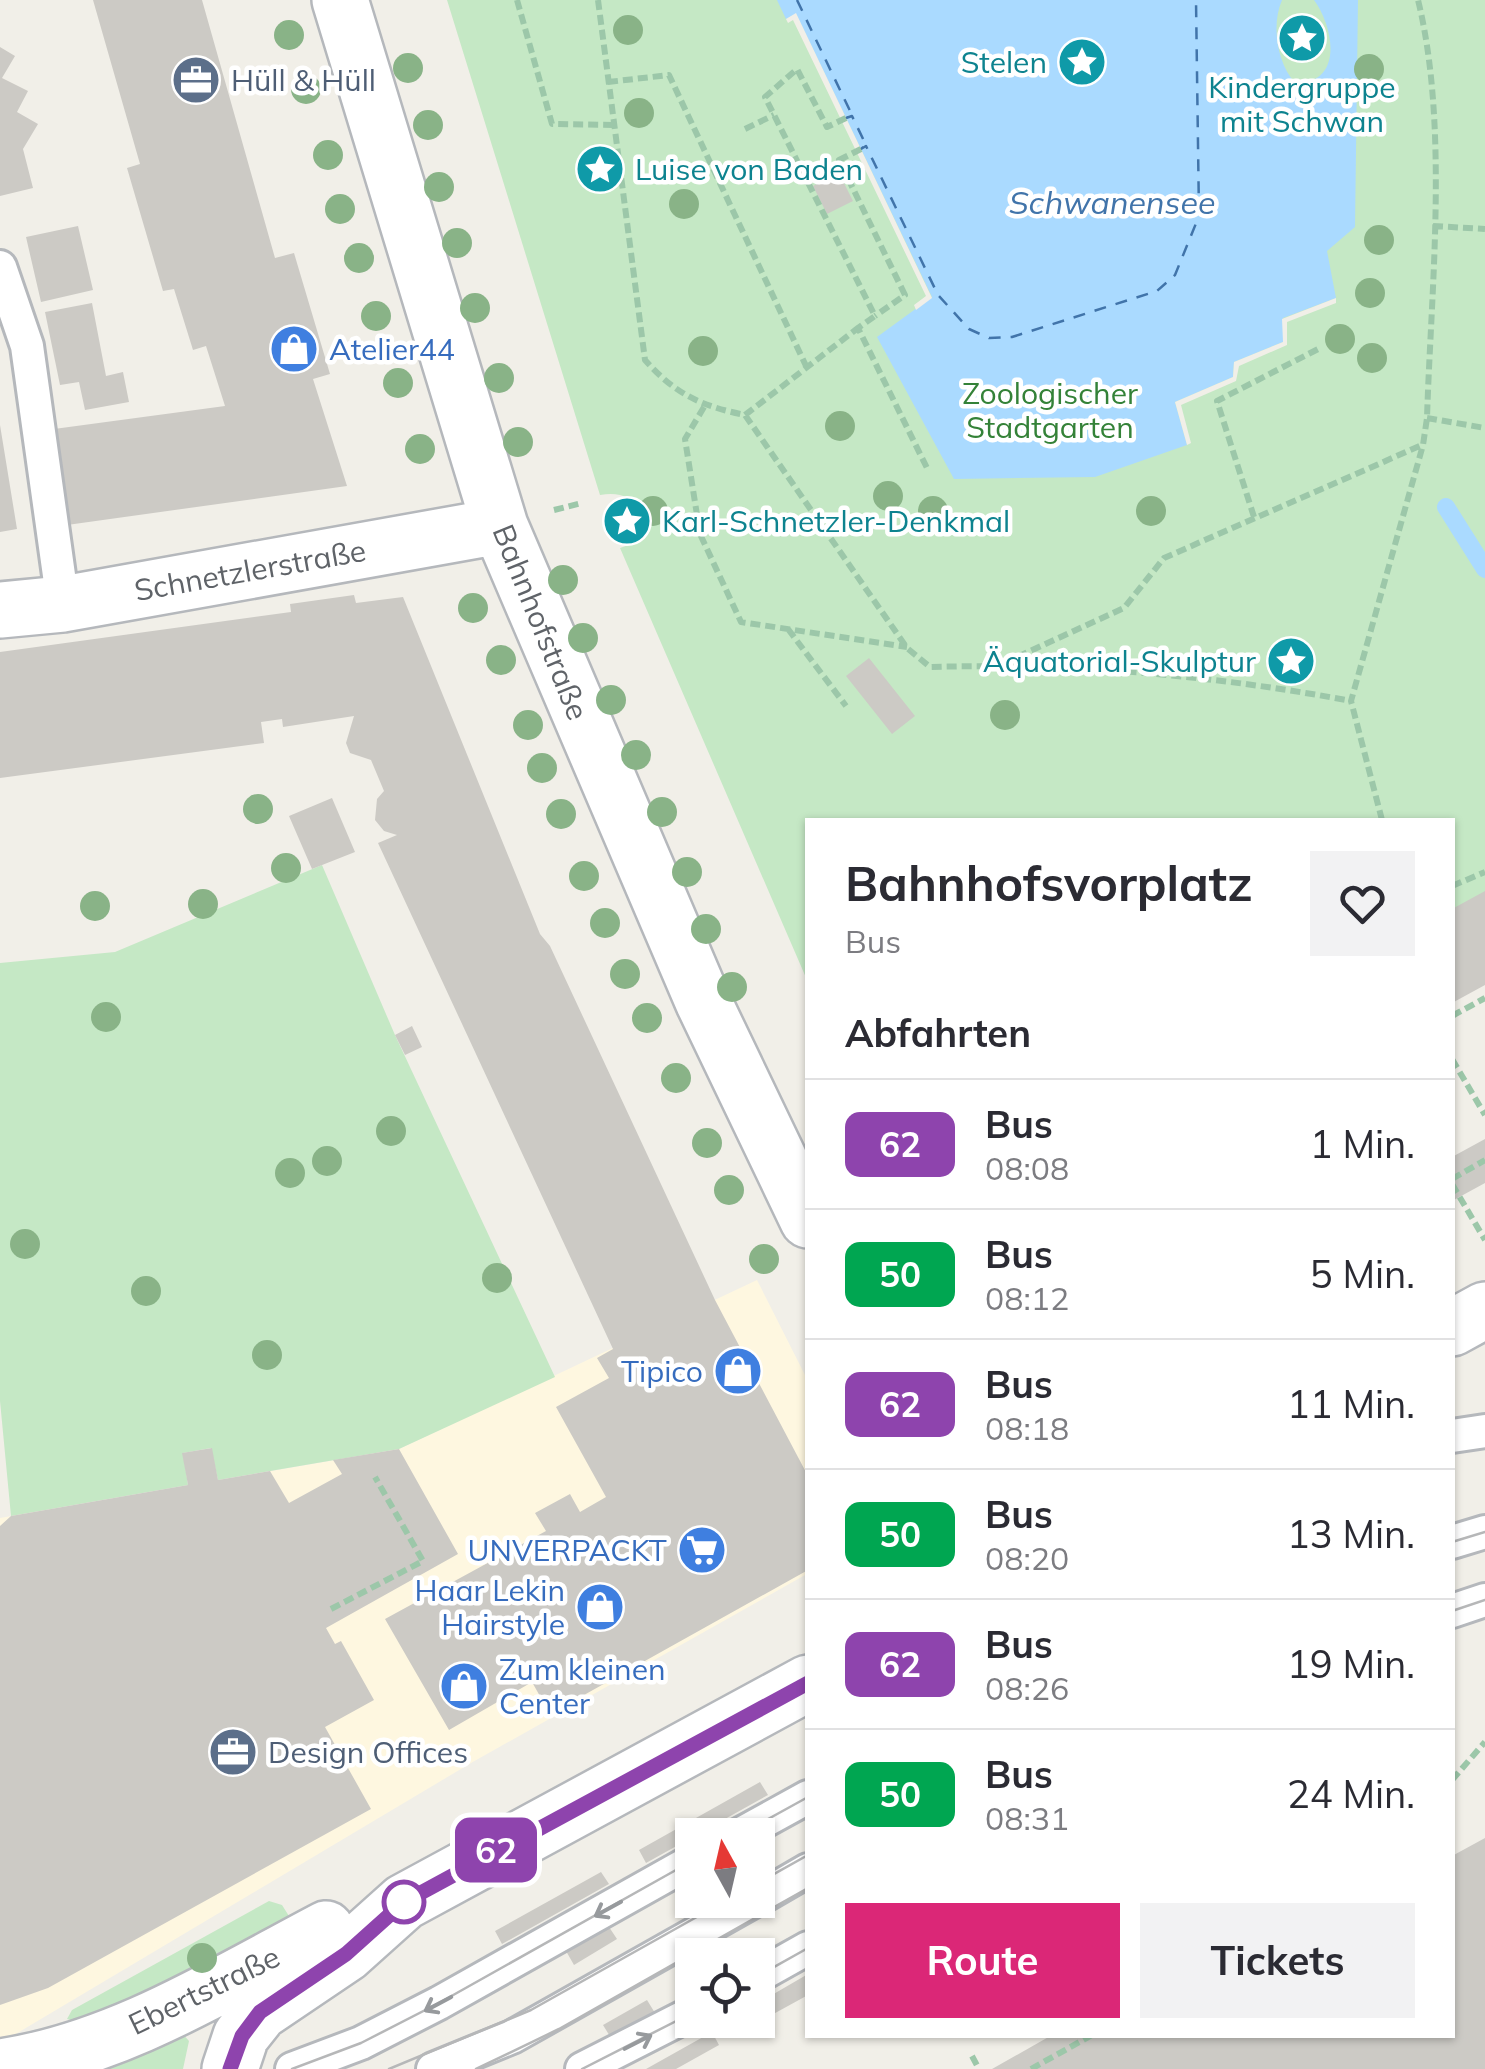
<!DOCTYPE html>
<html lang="de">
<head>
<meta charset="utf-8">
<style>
  body { margin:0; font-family:Mulish,sans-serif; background:#f2f2f3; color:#2b2b33; height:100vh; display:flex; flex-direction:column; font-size:38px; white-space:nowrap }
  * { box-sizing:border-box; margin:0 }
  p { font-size:32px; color:#7c7c81 }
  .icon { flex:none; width:55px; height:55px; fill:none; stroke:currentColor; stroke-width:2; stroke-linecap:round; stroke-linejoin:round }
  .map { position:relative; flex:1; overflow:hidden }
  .details { position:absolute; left:805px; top:818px; width:650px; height:1220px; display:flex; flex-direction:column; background:#fff; border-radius:0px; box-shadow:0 2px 8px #0004 }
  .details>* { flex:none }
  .badge { padding:0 20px; border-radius:15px; font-size:35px; line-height:65px }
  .needle { width:65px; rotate:352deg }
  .buttons { position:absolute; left:675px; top:1818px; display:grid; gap:20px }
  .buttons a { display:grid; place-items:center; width:100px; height:100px; border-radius:0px; background:#fff; box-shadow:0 2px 8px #0004; font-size:50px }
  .map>.badge { position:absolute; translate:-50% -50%; box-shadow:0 0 0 5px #fff }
  h2 { padding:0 40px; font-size:38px; line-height:90px }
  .round { display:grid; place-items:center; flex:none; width:105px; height:105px; border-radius:0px; background:#f2f2f3 }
  .summary { display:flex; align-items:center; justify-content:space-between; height:170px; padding:0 40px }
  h1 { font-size:48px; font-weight:700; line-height:75px }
  .action { display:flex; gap:20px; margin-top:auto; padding:20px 40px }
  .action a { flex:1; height:115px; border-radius:0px; background:#db2777; color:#fff; font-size:40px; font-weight:700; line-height:115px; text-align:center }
  .action a+a { background:#f2f2f3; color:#2b2b33 }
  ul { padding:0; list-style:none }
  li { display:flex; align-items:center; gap:30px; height:130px; padding:0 40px; border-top:2px solid #e1e1e2 }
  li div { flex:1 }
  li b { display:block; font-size:38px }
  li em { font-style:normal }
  li .badge { min-width:110px; font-weight:700; text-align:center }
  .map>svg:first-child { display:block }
  .commercial { fill:#fef7e0 }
  .green { fill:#c5e8c5 }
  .water { fill:#aadaff }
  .pier { fill:#f1efe8 }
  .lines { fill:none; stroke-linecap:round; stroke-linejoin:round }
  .stream { stroke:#aadaff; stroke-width:18 }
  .ferry { stroke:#4174aa; stroke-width:2.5; stroke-dasharray:12 10; stroke-linecap:butt }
  .building { fill:#cccac5 }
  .lane-casing { stroke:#b5b8bc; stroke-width:38 }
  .street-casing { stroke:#b5b8bc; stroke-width:60 }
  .path { stroke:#9cc7a9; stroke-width:6; stroke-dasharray:10 5; stroke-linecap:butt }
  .lane { stroke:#fff; stroke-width:32 }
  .street { stroke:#fff; stroke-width:55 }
  .tram { stroke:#b6b7b8; stroke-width:2.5 }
  .tree { fill:#89b387 }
  .oneway { stroke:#979a9d }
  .line-casing { stroke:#fff; stroke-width:22 }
  .line { stroke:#8e44ad; stroke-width:15 }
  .stop-dot { fill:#fff; stroke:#8e44ad; stroke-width:5 }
  .labels { text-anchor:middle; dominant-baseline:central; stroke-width:9; stroke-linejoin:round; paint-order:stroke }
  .culture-label { font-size:30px; fill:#0d838f; stroke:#fff; text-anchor:end }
  .service-label { font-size:30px; fill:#4e5e75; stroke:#fff; text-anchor:start }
  .shop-label { font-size:30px; fill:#366cbe; stroke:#fff; text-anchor:end }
  .park-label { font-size:30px; fill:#348238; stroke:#fff }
  .street-label { font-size:30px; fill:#5f6368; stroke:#fff }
  .water-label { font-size:32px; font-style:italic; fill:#4174aa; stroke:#fff }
</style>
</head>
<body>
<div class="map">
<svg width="1485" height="2069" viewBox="0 0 1485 2069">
  <rect width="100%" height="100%" fill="#f1efe8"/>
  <path class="commercial" d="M 757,1280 L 807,1379 L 807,1574 L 471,1763 L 9,2038 L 0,2038 L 0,1518 L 399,1449 Z"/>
  <path class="green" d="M 447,0 L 1485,0 L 1485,920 L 1453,956 L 1452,820 L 808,820 L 807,980 L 620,548 L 637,542 L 645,528 C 640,502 626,490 600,495 Z
    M 322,865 L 395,1035 L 555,1377 L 399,1449 L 218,1480 L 211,1448 L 183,1453 L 188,1485 L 11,1516 L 0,1401 L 0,963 L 115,952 Z
    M 269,1901 L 282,1905 L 294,1924 L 81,2023 L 67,2019 L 72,2010 Z
    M 181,2032 L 189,2041 L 183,2069 L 67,2069 Z"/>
  <path class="water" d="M 777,0 L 1282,0 C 1271,25 1277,63 1295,83 C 1344,84 1334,27 1314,0 L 1358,0 L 1355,227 L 1327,251 L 1336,298 L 1283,318 L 1283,342 L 1234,362 L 1233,377 L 1175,402 L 1187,445 L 1095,477 L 954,479 L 877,337 L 932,297 L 796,14 L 786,19 Z"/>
  <path class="pier" d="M 796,13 L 932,298 L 916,310 L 914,305 L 926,296 L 793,20 L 788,23 L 786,19 Z
    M 1336,298 L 1336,303 L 1287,322 L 1287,345 L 1239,366 L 1236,381 L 1181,405 L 1191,443 L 1187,445 L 1175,402 L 1233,377 L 1234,362 L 1283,342 L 1282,319 Z"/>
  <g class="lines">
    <path class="stream" d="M 1446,507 L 1485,569"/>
    <path class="ferry" d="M 797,0 L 852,115 L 846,118 L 852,116 L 866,145 L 861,149 L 866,146 L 938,295 L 969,329 L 989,338 L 1012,337 L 1157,291 L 1175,275 L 1199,216 L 1196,0"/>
  </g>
  <path class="building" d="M 93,0 L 202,0 L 275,258 L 294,253 L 330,374 L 313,379 L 347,486 L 67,525 L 54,429 L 225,406 L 206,346 L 193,350 L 174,289 L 163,291 L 127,168 L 140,164 Z
    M 0,47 L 15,56 L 2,78 L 28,91 L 17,112 L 38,124 L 23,149 L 33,188 L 0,196 Z
    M 839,173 L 853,201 L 827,214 L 813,186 Z
    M 78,226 L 93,290 L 41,302 L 26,237 Z
    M 92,303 L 106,376 L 123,372 L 129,402 L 85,410 L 79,382 L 60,385 L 45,312 Z
    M 0,425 L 17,529 L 0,532 Z
    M 354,595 L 356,603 L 403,597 L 540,934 L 550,946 L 715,1300 L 808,1476 L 808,1570 L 550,1714 L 532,1682 L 449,1730 L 385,1619 L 546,1531 L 535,1513 L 570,1494 L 580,1512 L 606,1497 L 556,1407 L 609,1378 L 597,1358 L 613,1349 L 378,843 L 397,835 L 384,831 L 375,820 L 377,799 L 384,791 L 371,760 L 350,753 L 346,743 L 354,716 L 283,727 L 282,719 L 261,722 L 264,743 L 0,778 L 0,652 L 291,612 L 290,604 Z
    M 869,658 L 915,716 L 892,734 L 846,676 Z
    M 332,798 L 355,852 L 312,869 L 289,816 Z
    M 1485,891 L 1485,985 L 1452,1003 L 1452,909 Z
    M 412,1026 L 422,1047 L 405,1055 L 395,1035 Z
    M 1485,1139 L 1485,1183 L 1452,1201 L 1452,1157 Z
    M 212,1448 L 218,1480 L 270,1471 L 289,1503 L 342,1474 L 333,1460 L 399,1449 L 458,1554 L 326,1628 L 335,1644 L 341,1641 L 374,1700 L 325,1727 L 371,1809 L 48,1988 L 0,2005 L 0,1526 L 11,1516 L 188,1485 L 182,1453 Z
    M 760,1782 L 768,1795 L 646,1863 L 639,1850 Z
    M 1485,1838 L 1485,2069 L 992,2069 L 1052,2035 L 1452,2035 L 1452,1856 Z
    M 601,1872 L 609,1884 L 502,1944 L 495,1931 Z
    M 609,1927 L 617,1939 L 574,1965 L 566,1951 Z
    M 808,1974 L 808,1995 L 759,2022 L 758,2003 Z
    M 647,2000 L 655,2013 L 611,2038 L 603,2025 Z
    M 712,2032 L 719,2045 L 676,2069 L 646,2069 Z"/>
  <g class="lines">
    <g class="lane-casing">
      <path id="lane" d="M 0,267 L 27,346 L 63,604
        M 1452,1436 L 1485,1431
        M 1452,1542 L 1485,1532
        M 1452,1611 L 1485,1600
        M 739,1835 L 808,1797
        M 758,1899 L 808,1870
        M 758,1976 L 808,1948
        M 292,2069 L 361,2043 L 439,2003 L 692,1861
        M 433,2069 L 512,2037 L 755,1900
        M 582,2069 L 692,2013"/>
    </g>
    <g class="street-casing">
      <path id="street" d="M 340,0 L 500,526 L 703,1001 L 808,1220
        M 0,610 L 63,604 L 500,526
        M 1452,1328 L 1485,1310
        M 0,2067 C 117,2050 223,1983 326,1929
        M 230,2069 L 241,2036 L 260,2012 L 346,1954 L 404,1902 L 808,1683"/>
    </g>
    <path class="path" d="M 517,0 L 552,124 L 613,125
      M 598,0 L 645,360 C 675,394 701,406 745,415 L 907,648 L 930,667 C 1070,663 1213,675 1351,701
      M 608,82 L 669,75 L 807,368
      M 846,118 L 827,127 L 797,69 L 765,97 L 875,316 L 858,328 L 928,470
      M 745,129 L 774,115
      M 861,149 L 839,160 L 905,295 L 875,316
      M 1433,226 L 1485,229
      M 704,407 L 685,439 L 700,534 L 741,622 L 907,647
      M 745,415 L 858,328
      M 1427,418 L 1485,428
      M 554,510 L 582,503
      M 1254,517 L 1217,401 L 1322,347
      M 788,629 L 846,706
      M 1004,663 L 1124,608 L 1164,558 L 1422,445
      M 1382,820 L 1351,701 L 1423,445 L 1427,418 C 1431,288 1449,126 1418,0
      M 1452,886 L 1485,872
      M 1452,1016 L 1485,998
      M 1452,1059 L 1485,1115
      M 1452,1179 L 1485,1160
      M 1452,1184 L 1485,1240
      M 331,1609 L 423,1561 L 375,1477
      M 1452,1780 L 1485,1742
      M 972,2056 L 979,2069
      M 1031,2069 L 1092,2035"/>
    <use href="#lane" class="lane"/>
    <use href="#street" class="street"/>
    <path class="tram" d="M 1452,1542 L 1485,1532
      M 1452,1611 L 1485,1600
      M 739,1835 L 808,1797
      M 758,1883 L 808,1855
      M 758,1976 L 808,1948
      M 292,2069 L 361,2043 L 439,2003 L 692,1861
      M 389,2069 L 531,2010 L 727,1900
      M 476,2069 L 559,2029 L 808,1888
      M 582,2069 L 692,2013"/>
  </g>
  <g class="tree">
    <circle cx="628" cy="30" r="15"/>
    <circle cx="289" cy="35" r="15"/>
    <circle cx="408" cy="68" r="15"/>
    <circle cx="1369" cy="69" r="15"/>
    <circle cx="306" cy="89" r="15"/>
    <circle cx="639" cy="113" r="15"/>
    <circle cx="428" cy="125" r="15"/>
    <circle cx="328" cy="155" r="15"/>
    <circle cx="439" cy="187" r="15"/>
    <circle cx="684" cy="204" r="15"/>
    <circle cx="340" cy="209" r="15"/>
    <circle cx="1379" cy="240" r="15"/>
    <circle cx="457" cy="243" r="15"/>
    <circle cx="359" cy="258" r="15"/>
    <circle cx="1370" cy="293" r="15"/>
    <circle cx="475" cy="308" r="15"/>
    <circle cx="376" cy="316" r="15"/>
    <circle cx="1340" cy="339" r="15"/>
    <circle cx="703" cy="351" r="15"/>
    <circle cx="1372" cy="358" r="15"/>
    <circle cx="499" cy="378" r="15"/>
    <circle cx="398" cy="383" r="15"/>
    <circle cx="840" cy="426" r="15"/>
    <circle cx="518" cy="442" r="15"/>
    <circle cx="420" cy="449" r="15"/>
    <circle cx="888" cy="496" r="15"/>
    <circle cx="653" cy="511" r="15"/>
    <circle cx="933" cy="511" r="15"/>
    <circle cx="1151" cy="511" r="15"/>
    <circle cx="563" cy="580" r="15"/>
    <circle cx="473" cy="608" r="15"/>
    <circle cx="583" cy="638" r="15"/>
    <circle cx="501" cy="660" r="15"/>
    <circle cx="611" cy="700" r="15"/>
    <circle cx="1005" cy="715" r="15"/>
    <circle cx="528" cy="725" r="15"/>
    <circle cx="636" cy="755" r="15"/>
    <circle cx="542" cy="768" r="15"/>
    <circle cx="258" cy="809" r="15"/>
    <circle cx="662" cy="812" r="15"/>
    <circle cx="561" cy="814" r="15"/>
    <circle cx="286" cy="868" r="15"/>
    <circle cx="687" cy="872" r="15"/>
    <circle cx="584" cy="876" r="15"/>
    <circle cx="203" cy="904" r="15"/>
    <circle cx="95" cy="906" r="15"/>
    <circle cx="605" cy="923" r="15"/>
    <circle cx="706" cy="929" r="15"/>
    <circle cx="625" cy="974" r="15"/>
    <circle cx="732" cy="987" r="15"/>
    <circle cx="106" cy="1017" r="15"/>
    <circle cx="647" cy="1018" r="15"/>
    <circle cx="676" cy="1078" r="15"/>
    <circle cx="391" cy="1131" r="15"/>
    <circle cx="707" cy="1143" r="15"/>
    <circle cx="327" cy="1161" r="15"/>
    <circle cx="290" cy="1173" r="15"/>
    <circle cx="729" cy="1190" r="15"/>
    <circle cx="25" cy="1244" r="15"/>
    <circle cx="764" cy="1259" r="15"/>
    <circle cx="497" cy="1278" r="15"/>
    <circle cx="146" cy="1291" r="15"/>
    <circle cx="267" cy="1355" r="15"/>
    <circle cx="202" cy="1958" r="15"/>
  </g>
  <defs><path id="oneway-shaft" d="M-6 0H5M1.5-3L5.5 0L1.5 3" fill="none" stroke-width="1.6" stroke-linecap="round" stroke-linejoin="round" transform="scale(2.5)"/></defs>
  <g class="oneway">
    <use href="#oneway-shaft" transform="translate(608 1909) rotate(151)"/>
    <use href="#oneway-shaft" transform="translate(438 2004) rotate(152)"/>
    <use href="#oneway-shaft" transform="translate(638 2042) rotate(-27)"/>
  </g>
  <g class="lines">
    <g class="line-casing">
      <path id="line" d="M 230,2069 L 242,2036 L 260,2012 L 346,1954 L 404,1902 L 808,1683"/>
    </g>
    <use href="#line" class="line"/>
  </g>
  <defs>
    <g id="sight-disc" transform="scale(2.5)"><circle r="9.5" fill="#0f9aa8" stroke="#fff"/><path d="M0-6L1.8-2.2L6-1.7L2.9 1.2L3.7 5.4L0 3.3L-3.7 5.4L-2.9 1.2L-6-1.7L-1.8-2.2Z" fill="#fff"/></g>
    <g id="office-disc" transform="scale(2.5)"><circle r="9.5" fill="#5c6f8a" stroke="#fff"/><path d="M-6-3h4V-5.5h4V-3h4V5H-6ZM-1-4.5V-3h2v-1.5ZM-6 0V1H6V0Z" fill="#fff"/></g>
    <g id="shop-disc" transform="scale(2.5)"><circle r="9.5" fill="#3f7fe0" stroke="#fff"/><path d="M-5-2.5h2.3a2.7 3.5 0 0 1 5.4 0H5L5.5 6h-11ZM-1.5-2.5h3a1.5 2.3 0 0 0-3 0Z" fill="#fff"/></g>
    <g id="supermarket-disc" transform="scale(2.5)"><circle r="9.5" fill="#3f7fe0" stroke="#fff"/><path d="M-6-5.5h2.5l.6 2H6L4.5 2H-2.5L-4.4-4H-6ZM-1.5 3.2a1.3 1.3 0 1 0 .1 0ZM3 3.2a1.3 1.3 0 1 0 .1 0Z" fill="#fff"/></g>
  </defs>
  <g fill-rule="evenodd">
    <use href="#sight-disc" x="1302" y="38"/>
    <use href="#sight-disc" x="1082" y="62"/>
    <use href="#office-disc" x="196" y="80"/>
    <use href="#sight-disc" x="600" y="169"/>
    <use href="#shop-disc" x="294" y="349"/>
    <use href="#sight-disc" x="627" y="521"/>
    <use href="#sight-disc" x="1291" y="661"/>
    <use href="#shop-disc" x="738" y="1371"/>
    <use href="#supermarket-disc" x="702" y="1550"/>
    <use href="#shop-disc" x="600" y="1607"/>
    <use href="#shop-disc" x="464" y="1686"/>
    <use href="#office-disc" x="233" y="1752"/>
  </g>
  <circle class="stop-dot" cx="404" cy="1902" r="20"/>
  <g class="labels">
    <g class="culture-label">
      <text x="1047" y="62">Stelen</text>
      <text x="1302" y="87" text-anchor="middle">Kindergruppe<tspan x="1302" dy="34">mit Schwan</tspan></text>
      <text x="635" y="169" text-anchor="start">Luise von Baden</text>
      <text x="662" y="521" text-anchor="start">Karl-Schnetzler-Denkmal</text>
      <text x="1256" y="661">Äquatorial-Skulptur</text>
    </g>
    <g class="service-label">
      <text x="231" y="80">Hüll &amp; Hüll</text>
      <text x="268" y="1752">Design Offices</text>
    </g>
    <g class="shop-label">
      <text x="329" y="349" text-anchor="start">Atelier44</text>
      <text x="703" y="1371">Tipico</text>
      <text x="667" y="1550">UNVERPACKT</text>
      <text x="565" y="1590">Haar Lekin<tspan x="565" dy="34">Hairstyle</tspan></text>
      <text x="499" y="1669" text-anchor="start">Zum kleinen<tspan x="499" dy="34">Center</tspan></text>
    </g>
    <g class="park-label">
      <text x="1050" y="393">Zoologischer<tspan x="1050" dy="34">Stadtgarten</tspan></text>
    </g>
    <g class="street-label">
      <text transform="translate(250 570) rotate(-10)">Schnetzlerstraße</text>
      <text transform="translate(541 622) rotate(68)">Bahnhofstraße</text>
      <text transform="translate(204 1990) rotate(-26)">Ebertstraße</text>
    </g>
    <g class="water-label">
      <text x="1112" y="202">Schwanensee</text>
    </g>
  </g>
</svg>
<div class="buttons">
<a><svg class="needle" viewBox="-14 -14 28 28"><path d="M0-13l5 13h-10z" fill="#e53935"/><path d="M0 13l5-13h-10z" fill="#7c7c81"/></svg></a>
<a><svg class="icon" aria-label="locate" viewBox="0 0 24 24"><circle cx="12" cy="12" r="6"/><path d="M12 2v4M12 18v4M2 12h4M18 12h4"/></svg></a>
</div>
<b class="badge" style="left:496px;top:1850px;background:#8e44ad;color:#fff">62</b>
<section class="details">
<div class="summary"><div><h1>Bahnhofsvorplatz</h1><p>Bus</p></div><a class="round"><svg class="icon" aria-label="heart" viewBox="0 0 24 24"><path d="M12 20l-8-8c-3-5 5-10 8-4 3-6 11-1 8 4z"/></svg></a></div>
<h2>Abfahrten</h2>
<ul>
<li><span class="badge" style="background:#8e44ad;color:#fff">62</span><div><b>Bus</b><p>08:08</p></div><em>1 Min.</em></li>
<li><span class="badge" style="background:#00a651;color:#fff">50</span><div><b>Bus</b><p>08:12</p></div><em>5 Min.</em></li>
<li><span class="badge" style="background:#8e44ad;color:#fff">62</span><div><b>Bus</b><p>08:18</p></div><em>11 Min.</em></li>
<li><span class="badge" style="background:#00a651;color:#fff">50</span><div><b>Bus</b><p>08:20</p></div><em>13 Min.</em></li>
<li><span class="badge" style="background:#8e44ad;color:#fff">62</span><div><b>Bus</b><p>08:26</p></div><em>19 Min.</em></li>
<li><span class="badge" style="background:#00a651;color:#fff">50</span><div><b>Bus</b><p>08:31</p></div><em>24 Min.</em></li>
</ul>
<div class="action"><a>Route</a><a>Tickets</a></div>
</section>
</div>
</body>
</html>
